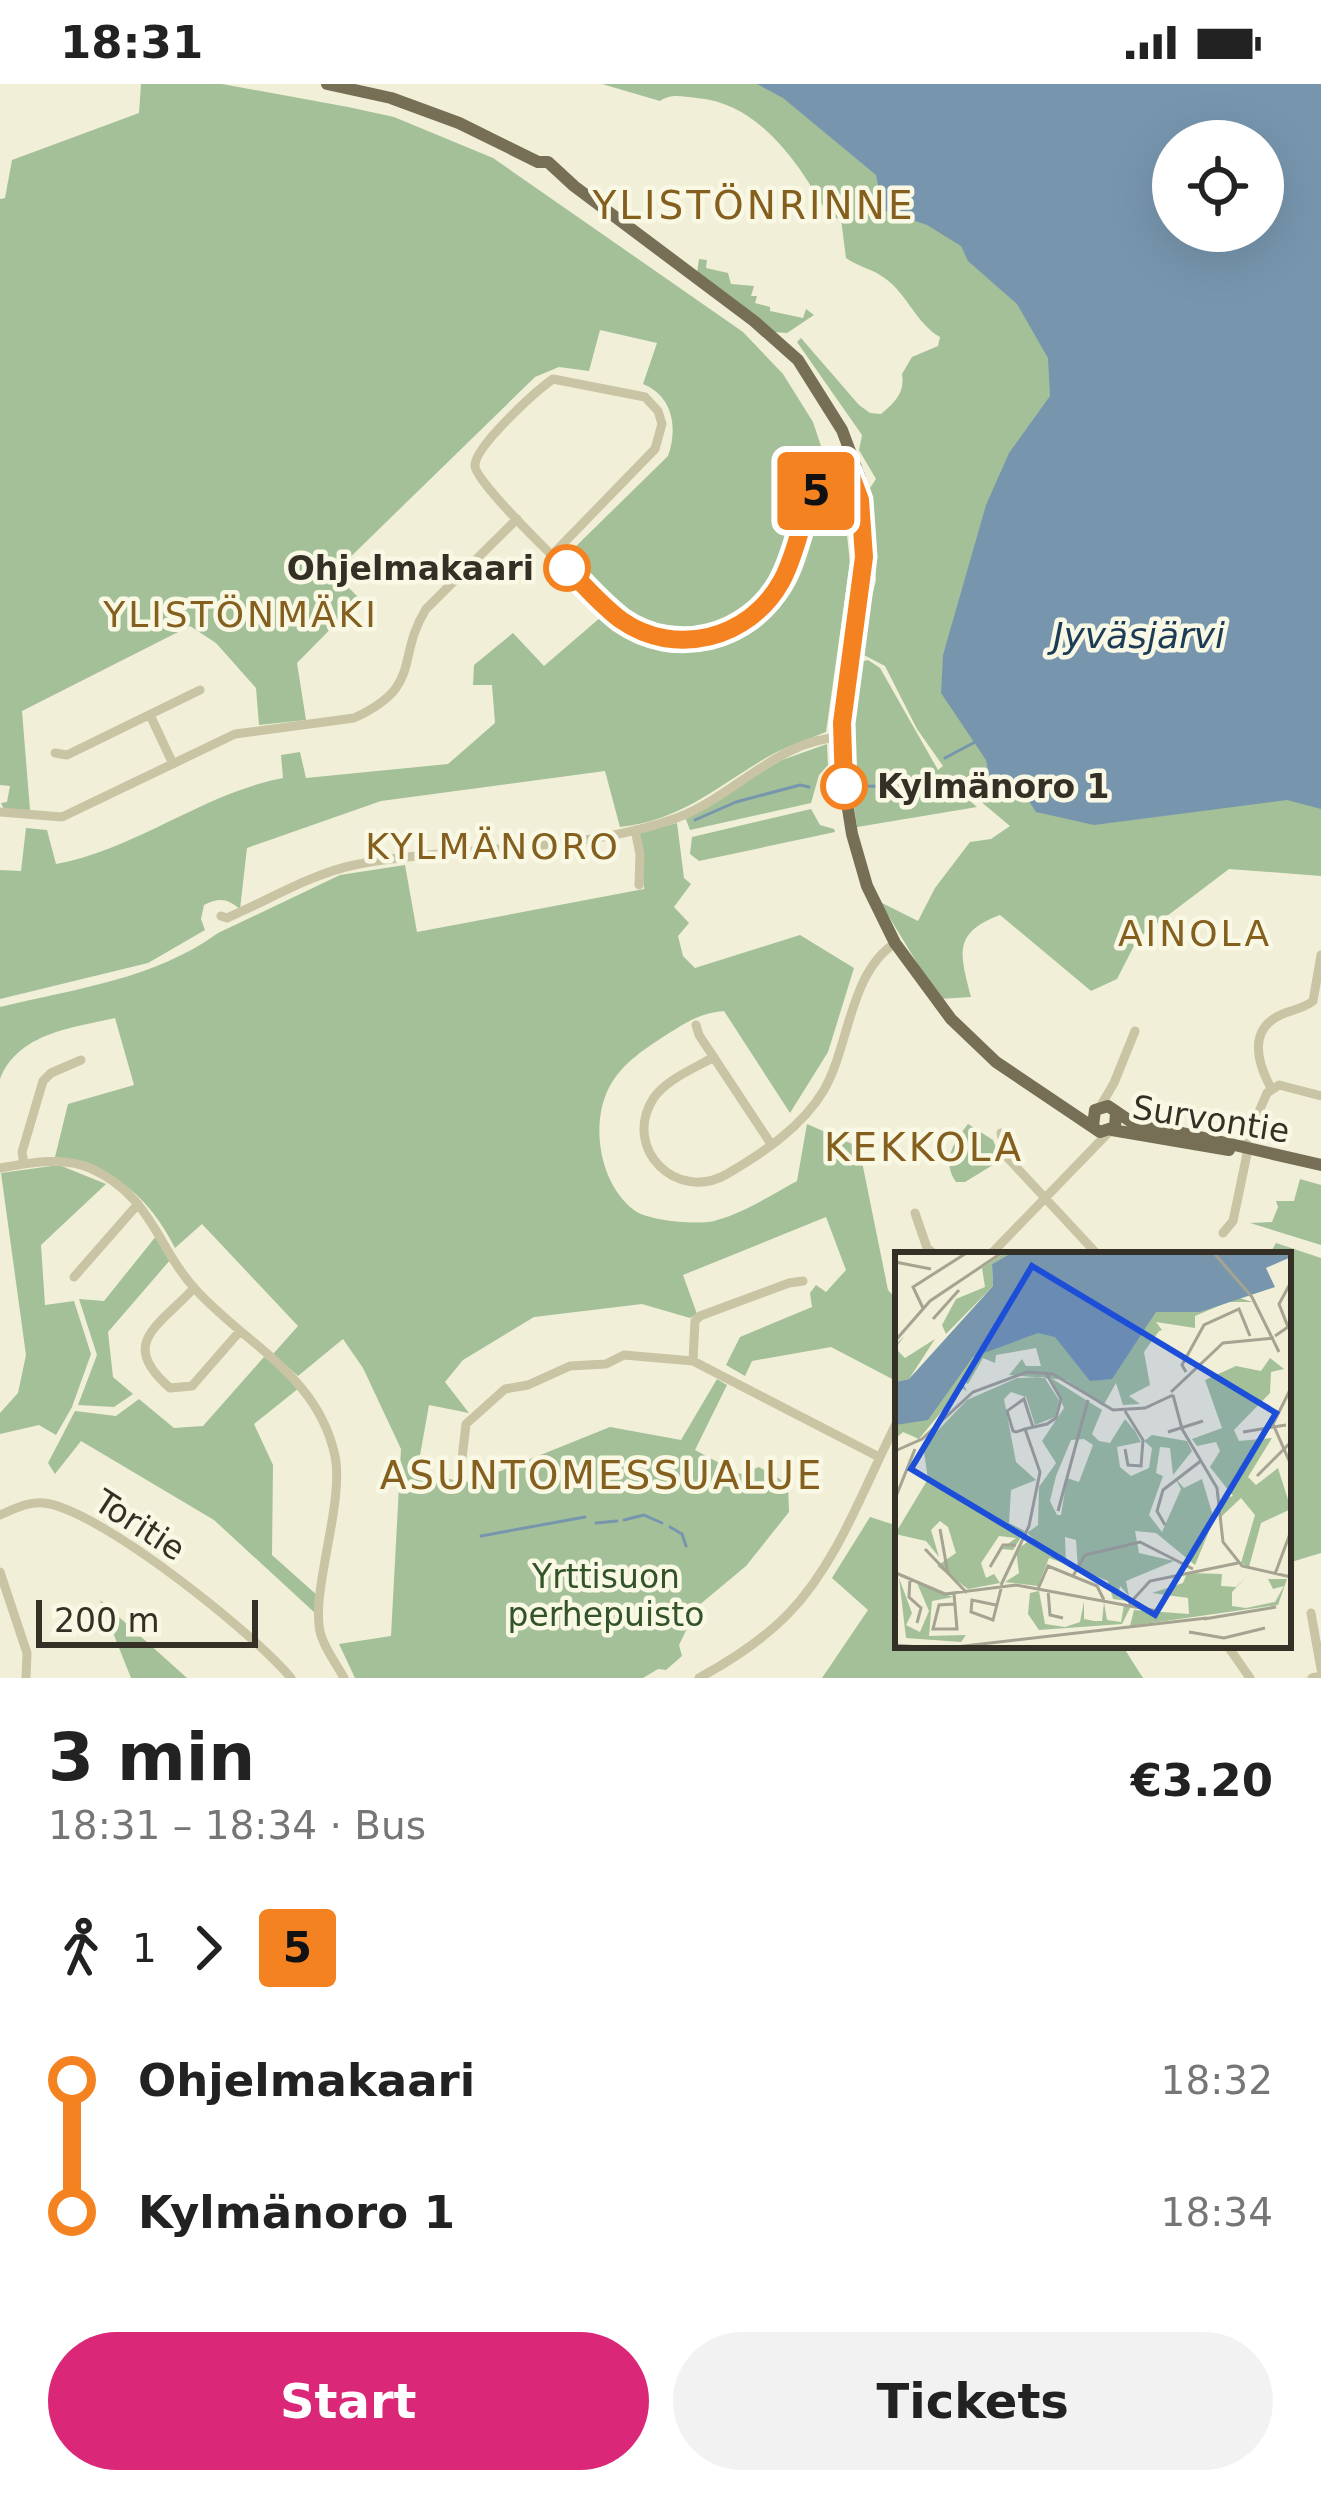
<!DOCTYPE html>
<html lang="en">
<head>
<meta charset="utf-8">
<style>
  body { margin:0; font-family:"DejaVu Sans",sans-serif; background:#f2f2f2; color:#222; height:100vh; display:flex; flex-direction:column; font-size:45px; white-space:nowrap }
  * { box-sizing:border-box; margin:0 }
  p { font-size:39px; color:#767676 }
  .icon { flex:none; width:66px; height:66px; fill:none; stroke:currentColor; stroke-width:2; stroke-linecap:round; stroke-linejoin:round }
  .map { position:relative; height:1594px; overflow:hidden }
  .drawer { display:flex; flex-direction:column; background:#fff; flex:1 }
  .drawer>* { flex:none }
  .badge { padding:0 24px; border-radius:9px; font-size:42px; line-height:78px }
  .buttons { position:absolute; left:1152px; top:36px; display:grid; gap:24px }
  .buttons a { display:grid; place-items:center; width:132px; height:132px; border-radius:50%; background:#fff; box-shadow:0 12px 48px #0002; font-size:60px }
  .scale { position:absolute; left:36px; bottom:30px; width:222px; box-sizing:border-box; padding-left:12px; border:6px solid #343026; border-top:0; font-size:33px; line-height:42px; white-space:nowrap; color:#343026; -webkit-text-stroke:9px #f9f8e4; paint-order:stroke }
  .map>.badge { position:absolute; translate:-50% -50%; box-shadow:0 0 0 6px #fff }
  .legs { display:flex; align-items:center; gap:18px; height:132px; padding:0 48px; font-size:39px }
  .legs p { margin-inline-start:auto }
  .head { display:flex; align-items:center; justify-content:space-between; height:204px; padding:0 48px }
  h1 { font-size:66px; font-weight:700; line-height:90px }
  .primary-button { display:flex; gap:24px; margin-top:auto; padding:24px 48px }
  .primary-button a { flex:1; height:138px; border-radius:72px; background:#db2777; color:#fff; font-size:48px; font-weight:700; line-height:138px; text-align:center }
  .primary-button a+a { background:#f2f2f2; color:#222 }
  ul { padding:0 48px; list-style:none }
  li { display:flex; align-items:center; gap:42px; height:132px; font-size:45px }
  li i { display:grid; place-items:center; width:18px; height:100%; margin:0 15px; background:currentColor }
  li i::after { content:''; width:30px; height:30px; margin:-15px; border:9px solid; border-radius:50%; background:#fff }
  li p { margin-inline-start:auto }
  li:first-child i { background:linear-gradient(#0000 50%,currentColor 0) }
  li:last-child i { background:linear-gradient(currentColor 50%,#0000 0) }
  .status { display:flex; justify-content:space-between; align-items:center; height:84px; padding:0 60px; background:#fff; direction:ltr }
  .status svg { height:33px; fill:currentColor }
  .map>svg:first-child { display:block }
  .green { fill:#a3c098 }
  .water { fill:#7796ae; fill-rule:evenodd }
  .lines { fill:none; stroke-linecap:round; stroke-linejoin:round }
  .stream { stroke:#7796ae; stroke-width:3 }
  .minor { stroke:#c9c4a4; stroke-width:9 }
  .major { stroke:#776e56; stroke-width:12 }
  .line-1-casing { stroke:#fff; stroke-width:27 }
  .line-1 { stroke:#f58220; stroke-width:18 }
  .stop-1-dot { fill:#fff; stroke:#f58220; stroke-width:6 }
  .labels { text-anchor:middle; dominant-baseline:central; stroke-width:9; stroke-linejoin:round; paint-order:stroke }
  .stop-label { font-size:33px; font-weight:bold; fill:#343026; stroke:#f9f8e4; text-anchor:end }
  .street-label { font-size:33px; fill:#343026; stroke:#f9f8e4 }
  .park-label { font-size:33px; fill:#335329; stroke:#f9f8e4 }
  .neighbourhood-label { font-size:36px; letter-spacing:3px; fill:#845f1e; stroke:#f9f8e4 }
  .water-label { font-size:36px; font-style:italic; fill:#1b3b56; stroke:#f9f8e4 }
  .quarter-label { font-size:39px; letter-spacing:3px; fill:#845f1e; stroke:#f9f8e4 }
  .inset-river { fill:none; stroke:#7796ae; stroke-width:6 }
  .inset-road { fill:none; stroke:#a5a391; stroke-width:3 }
  .view { fill:#1d4ed8; fill-opacity:0.15; stroke:#1d4ed8; stroke-width:6 }
  .inset-edge { fill:none; stroke:#343026; stroke-width:6 }
</style>
</head>
<body>
<div class="status"><b>18:31</b><svg viewBox="0 0 49 12"><path d="M0 12V9h3v3zM5 12V6h3v6zM10 12V3h3v9zM15 12V0h3v12zM26 1h20v11H26zM47 4h2v5h-2z"/></svg></div>
<div class="map">
<svg width="1321" height="1594" viewBox="0 0 1321 1594">
  <rect width="100%" height="100%" fill="#f1efd8"/>
  <path class="green" d="M 141,0 L 222,0 L 348,23 L 394,33 L 493,74 L 743,248 L 783,290 L 813,338 L 826,377 C 802,411 800,432 786,469 C 759,536 694,569 629,527 C 607,512 587,490 566,472 L 668,372 C 678,344 673,312 643,300 L 657,259 L 600,246 L 589,287 L 559,283 L 535,293 L 334,489 L 360,515 L 297,579 L 306,636 L 259,641 L 256,604 L 216,559 L 190,542 L 22,627 L 30,726 L 4,725 L 1,719 L 7,718 L 10,702 L 0,701 L 0,115 L 5,114 L 12,76 L 139,29 Z
    M 602,0 L 794,0 L 1016,188 L 1321,689 L 1321,792 L 1229,785 L 1138,854 L 1117,895 L 1091,907 L 1000,831 C 952,849 960,870 971,913 L 939,915 L 880,818 L 918,837 L 935,804 L 970,758 L 991,755 L 1010,742 L 967,706 L 962,710 L 977,723 L 857,743 L 852,707 L 856,579 L 868,576 L 880,584 L 938,686 L 943,682 L 917,645 L 885,582 L 858,568 L 876,496 L 870,404 L 876,395 L 859,366 L 862,351 L 797,258 L 801,254 L 859,321 L 870,329 L 881,330 C 895,318 905,309 902,290 L 912,273 L 938,262 L 940,253 C 915,239 906,206 880,191 C 869,184 857,182 846,174 L 841,135 L 829,133 C 801,82 760,19 697,14 C 682,13 673,9 660,17 Z
    M 699,175 L 707,176 L 706,184 L 728,189 L 731,200 L 754,202 L 751,212 L 757,212 L 755,219 L 770,223 L 770,227 L 803,234 L 806,225 L 814,231 L 787,249 L 773,248 L 697,189 Z
    M 843,413 L 850,479 L 826,648 C 809,655 790,661 773,670 C 720,699 685,736 620,743 L 605,687 L 381,717 L 247,764 L 240,825 C 227,815 220,813 204,821 L 201,835 L 205,846 L 148,879 L 0,915 L 0,786 L 21,787 L 26,744 L 47,746 L 56,780 C 137,765 203,709 283,694 L 281,671 L 300,668 L 306,694 L 448,680 L 495,639 L 492,601 L 473,601 L 474,581 L 513,549 L 544,582 L 601,533 C 657,591 748,574 791,508 C 810,479 811,443 829,414 Z
    M 827,660 L 828,681 L 819,691 L 811,719 L 690,746 L 685,733 L 782,676 Z
    M 811,725 L 820,741 L 834,745 L 835,748 L 699,777 L 690,770 L 692,753 Z
    M 677,739 L 684,794 L 691,800 L 674,823 L 689,839 L 678,852 L 683,872 L 695,884 L 800,851 L 854,884 L 828,968 L 790,1029 L 724,927 C 700,929 687,938 666,951 C 645,965 625,977 611,1000 C 589,1037 599,1100 634,1126 C 648,1137 696,1141 714,1137 C 744,1129 771,1111 797,1097 L 807,1040 L 859,1063 L 888,1206 L 898,1217 L 898,1298 L 831,1263 L 752,1277 L 745,1292 L 726,1281 L 740,1253 L 812,1223 L 810,1209 L 816,1201 L 826,1208 L 846,1186 L 826,1133 L 683,1191 L 697,1230 L 690,1234 L 642,1220 L 534,1233 L 463,1276 L 445,1298 L 469,1329 L 429,1321 L 417,1388 L 454,1396 L 456,1387 L 465,1388 L 464,1397 L 471,1399 L 610,1343 L 681,1356 L 717,1295 L 727,1301 L 695,1366 L 740,1390 L 759,1383 L 788,1400 L 789,1428 L 746,1482 L 698,1522 L 679,1561 L 682,1572 L 666,1586 L 658,1585 L 643,1594 L 355,1594 L 339,1560 L 391,1552 L 401,1365 L 363,1284 L 343,1255 L 298,1292 L 273,1270 L 298,1242 L 202,1140 L 175,1164 C 150,1114 112,1081 55,1073 L 68,1020 L 134,1001 L 115,934 C 72,944 18,949 0,995 L 0,923 C 74,905 155,895 218,849 L 340,791 L 405,781 L 417,848 L 644,805 L 639,749 Z
    M 968,1040 L 993,1056 L 1001,1076 L 965,1098 L 956,1098 C 941,1077 954,1058 968,1040 Z
    M 59,1081 L 106,1100 L 41,1161 L 45,1221 L 74,1217 L 91,1270 L 72,1323 L 56,1351 L 39,1341 L 0,1350 L 0,1329 L 18,1309 L 26,1271 L 1,1089 Z
    M 1300,1095 L 1321,1101 L 1321,1161 L 1250,1139 L 1272,1138 L 1278,1123 L 1276,1117 L 1294,1117 Z
    M 157,1151 L 171,1175 L 108,1248 L 113,1293 L 133,1310 L 114,1323 L 78,1321 L 97,1271 L 79,1215 L 104,1217 Z
    M 1276,1159 L 1321,1174 L 1321,1469 L 1288,1479 L 1288,1171 L 1269,1171 Z
    M 264,1273 L 289,1291 L 299,1304 L 254,1340 L 273,1381 L 272,1471 L 318,1512 L 315,1529 L 214,1436 L 81,1357 L 55,1390 L 48,1379 L 75,1327 L 116,1332 L 139,1315 L 174,1344 L 203,1342 Z
    M 870,1433 L 898,1442 L 898,1561 L 1122,1561 L 1143,1594 L 822,1594 L 868,1526 L 832,1494 Z
    M 100,1516 L 187,1594 L 131,1594 Z"/>
  <path class="water" d="M 757,0 L 1321,0 L 1321,725 L 1287,716 L 1094,741 L 1036,728 L 1027,714 L 1010,710 L 989,691 L 986,676 L 941,609 L 943,571 L 986,421 L 1009,369 L 1050,312 L 1048,274 L 1017,220 L 968,177 L 961,162 L 927,141 L 883,126 L 876,91 L 783,14 ZM 1173,57 L 1263,57 L 1263,147 L 1173,147 Z"/>
  <g class="lines">
    <path class="stream" d="M 945,674 L 975,658
      M 862,702 L 906,703 L 932,688
      M 695,736 L 736,718 L 800,701 L 809,703
      M 624,1436 L 644,1431 L 662,1439
      M 596,1439 L 617,1437
      M 670,1443 L 682,1450 L 686,1462
      M 481,1452 L 585,1433"/>
    <path class="minor" d="M 825,396 L 857,386
      M 553,470 L 655,365 L 662,340 L 658,327 L 645,313 L 553,295 C 536,307 474,363 475,382 C 475,401 612,532 634,544 C 656,555 681,559 706,554 C 817,532 777,400 854,374
      M 150,631 L 173,680
      M 55,669 L 67,671 L 200,606
      M 0,728 L 62,733 L 235,650 L 354,634 C 424,602 395,575 426,525 L 517,435
      M 635,746 L 640,770 L 639,801
      M 221,832 L 227,834 C 267,817 311,790 354,781 C 457,761 581,770 679,733 C 734,712 779,655 842,653
      M 696,941 L 699,951 L 771,1060
      M 714,973 C 695,984 665,996 653,1015 C 622,1065 677,1119 727,1090 C 763,1069 802,1043 824,1006 C 850,960 849,890 895,859
      M 1271,1004 C 1256,976 1248,943 1285,929 C 1296,925 1304,924 1313,917 L 1321,871
      M 1100,1023 L 1114,999 L 1135,947
      M 1001,1049 L 1006,1072 L 1098,1171
      M 24,1080 L 22,1068 L 43,997 L 51,989 L 81,976
      M 0,1084 C 29,1079 62,1072 90,1084 C 153,1112 157,1165 197,1207 C 248,1262 318,1292 335,1372 C 345,1422 307,1516 322,1554 C 327,1568 337,1581 344,1594
      M 915,1129 L 927,1164 L 935,1171
      M 1223,1149 L 1233,1137 L 1247,1070 L 1244,1062 L 1267,1009 L 1279,1001 L 1321,1012
      M 990,1171 L 1109,1048
      M 74,1193 L 138,1120
      M 194,1204 C 158,1243 118,1259 170,1304 L 192,1302 L 240,1247
      M 693,1277 L 695,1237 L 700,1232 L 789,1199 L 803,1197
      M 461,1383 L 466,1340 L 505,1305 L 528,1301 L 570,1282 L 606,1280 L 624,1271 L 693,1277 L 879,1373
      M 0,1431 C 14,1425 29,1417 44,1419 C 99,1425 255,1550 291,1594
      M 0,1488 L 27,1569 L 26,1594
      M 1311,1529 L 1321,1585
      M 1227,1561 L 1250,1594
      M 699,1594 C 732,1576 763,1556 789,1529 C 839,1477 865,1400 898,1336
      M 1312,1594 L 1321,1592"/>
    <path class="major" d="M 327,0 L 391,14 L 459,39 L 538,78 L 548,78 L 574,102 L 754,237 L 798,276 L 842,346 L 860,394 L 864,448 L 863,498 L 842,639 L 842,687 L 852,750 L 867,802 L 895,859 L 951,935 L 996,978 L 1100,1048 L 1115,1043 L 1116,1028
      M 1093,1042 L 1095,1026 L 1108,1022 L 1130,1037 L 1321,1081
      M 1112,1046 L 1229,1066"/>
  </g>
  <g class="lines">
    <g class="line-1-casing">
      <path id="line-1" d="M 567,484 C 585,502 601,521 621,536 C 675,574 749,555 781,498 C 798,468 800,432 818,403 L 825,396 L 850,389 L 860,416 L 864,473 L 842,639 L 844,702"/>
    </g>
    <use href="#line-1" class="line-1"/>
  </g>
  <g class="stop-1-dot">
    <circle cx="567" cy="484" r="21"/>
    <circle cx="844" cy="702" r="21"/>
  </g>
  <g class="labels">
    <g class="stop-label">
      <text x="534" y="484">Ohjelmakaari</text>
      <text x="877" y="702" text-anchor="start">Kylmänoro 1</text>
    </g>
    <g class="street-label">
      <text transform="translate(1211 1035) rotate(9)">Survontie</text>
      <text transform="translate(140 1441) rotate(33)">Toritie</text>
    </g>
    <g class="park-label">
      <text x="606" y="1492">Yrttisuon<tspan x="606" dy="38">perhepuisto</tspan></text>
    </g>
    <g class="neighbourhood-label">
      <text x="241" y="530">YLISTÖNMÄKI</text>
      <text x="493" y="762">KYLMÄNORO</text>
      <text x="1195" y="849">AINOLA</text>
    </g>
    <g class="water-label">
      <text x="1139" y="551">Jyväsjärvi</text>
    </g>
    <g class="quarter-label">
      <text x="754" y="121">YLISTÖNRINNE</text>
      <text x="924" y="1063">KEKKOLA</text>
      <text x="602" y="1391">ASUNTOMESSUALUE</text>
    </g>
  </g>
  <g transform="translate(895 1168)">
    <rect width="396" height="396" fill="#f1efd8"/>
    <path d="M 111,0 L 118,0 L 97,12 L 98,34 L 51,82 L 47,73 L 61,47 L 90,35 L 87,16 ZM 334,43 L 358,50 L 333,50 L 300,64 L 300,76 L 261,70 L 267,78 L 278,75 L 264,79 L 249,100 L 255,133 L 234,144 L 245,152 L 228,153 L 221,131 L 208,154 L 172,128 L 114,123 L 127,107 L 131,114 L 146,114 L 141,96 L 101,103 L 100,111 L 88,106 L 73,132 L 67,129 L 72,139 L 66,136 L 24,187 L 8,180 L 0,187 L 0,168 L 43,150 L 75,103 L 138,78 ZM 10,84 L 0,96 L 10,106 L 40,87 L 14,127 L 0,130 L 0,93 ZM 375,106 L 389,117 L 376,120 L 375,141 L 339,178 L 344,189 L 377,186 L 353,225 L 361,233 L 383,216 L 396,257 L 366,271 L 354,315 L 346,311 L 360,263 L 346,246 L 326,265 L 327,247 L 338,244 L 315,215 L 325,199 L 321,190 L 302,194 L 297,187 L 327,176 L 310,128 L 341,114 L 366,119 ZM 149,125 L 164,148 L 160,165 L 140,173 L 131,145 L 116,140 L 109,147 L 121,210 L 141,228 L 116,238 L 114,271 L 130,279 L 118,298 L 106,297 L 121,286 L 104,284 L 86,311 L 91,326 L 99,322 L 105,331 L 73,337 L 42,314 L 61,301 L 53,275 L 45,269 L 36,278 L 44,305 L 31,289 L 0,282 L 33,227 L 28,194 L 72,148 L 122,126 ZM 156,126 L 207,158 L 197,182 L 204,189 L 215,191 L 230,167 L 240,179 L 246,190 L 222,195 L 225,215 L 236,224 L 254,216 L 257,196 L 249,189 L 257,183 L 292,189 L 297,199 L 278,223 L 275,196 L 265,195 L 261,221 L 268,224 L 254,263 L 267,280 L 286,237 L 280,226 L 289,236 L 307,227 L 319,267 L 300,313 L 261,281 L 240,279 L 244,301 L 279,309 L 231,329 L 234,344 L 225,334 L 223,345 L 233,349 L 218,347 L 213,329 L 183,317 L 181,288 L 170,285 L 171,312 L 154,306 L 143,334 L 110,330 L 124,321 L 121,298 L 138,286 L 132,281 L 143,273 L 144,235 L 161,211 L 147,189 L 169,156 ZM 189,187 L 198,193 L 184,230 L 172,226 L 166,263 L 162,263 L 155,249 L 161,224 L 176,188 ZM 292,321 L 327,322 L 326,334 L 341,335 L 354,322 L 337,340 L 337,354 L 351,356 L 380,350 L 389,334 L 378,337 L 373,327 L 392,327 L 383,353 L 235,374 L 239,358 L 294,362 L 293,346 L 257,341 L 288,331 ZM 4,326 L 17,361 L 11,373 L 25,380 L 34,359 L 22,331 L 58,345 L 37,349 L 34,384 L 71,383 L 66,390 L 11,386 ZM 144,339 L 150,372 L 170,375 L 185,370 L 189,349 L 189,367 L 199,369 L 207,369 L 209,350 L 212,368 L 226,370 L 229,353 L 236,354 L 227,372 L 144,378 L 133,362 L 135,341 Z" fill="#a3c098" fill-rule="evenodd"/>
    <path d="M 118,0 L 396,0 L 396,5 L 371,16 L 380,35 L 305,60 L 261,60 L 217,127 L 195,129 L 160,85 L 143,81 L 78,105 L 33,168 L 0,173 L 0,130 L 14,127 L 98,34 L 97,12 Z" fill="#7796ae"/>
    <path class="inset-river" d="M 257,0 L 279,22 L 322,14"/>
    <path class="inset-road" d="M 318,0 L 357,45 L 384,100M 0,10 L 36,17M 28,56 L 18,35 L 73,0M 38,67 L 64,38M 380,84 L 393,75 L 384,52 L 396,30M 0,89 L 35,49 L 108,0M 291,120 L 287,113 L 309,73 L 344,57 L 355,84M 396,136 L 378,172 L 396,213M 276,140 L 328,91 L 379,86M 278,143 L 287,177 L 322,236 L 328,290 L 347,314 L 396,325M 230,159 L 248,188 L 246,214 L 233,213 L 230,197M 138,175 L 129,147 L 112,159 L 118,179 L 121,180 L 130,177 L 152,172 L 161,166 L 166,147 L 151,121M 273,180 L 308,169M 348,180 L 391,173M 0,199 L 27,187 L 78,140 L 132,120 L 158,122 L 218,158 L 250,156 L 278,143M 362,224 L 395,191M 0,247 L 20,197M 163,259 L 193,148M 270,273 L 262,259 L 268,238 L 307,208M 45,277 L 53,322M 30,297 L 72,341M 95,315 L 108,293 L 121,293M 1,321 L 50,342 L 121,333 L 262,359M 380,322 L 396,279M 178,324 L 190,303 L 245,290 L 298,317M 15,326 L 14,345 L 26,356 L 22,371M 106,333 L 134,274 L 145,220 L 130,177M 143,337 L 153,314 L 202,334 L 209,348M 153,338 L 155,363 L 168,366M 0,339 L 0,377M 59,352 L 44,353 L 38,377 L 62,377 L 59,342M 234,352 L 255,329 L 343,311M 101,353 L 77,348 L 76,360 L 98,368 L 107,333M 309,367 L 381,355M 294,380 L 329,386 L 370,376M 0,393 L 38,396M 52,396 L 312,366"/>
    <path class="view" d="M 137,14 L 381,161 L 260,363 L 16,217 Z"/>
    <rect width="396" height="396" class="inset-edge"/>
  </g>
</svg>
<div class="buttons">
<a><svg class="icon" aria-label="locate" viewBox="0 0 24 24"><circle cx="12" cy="12" r="6"/><path d="M12 2v4M12 18v4M2 12h4M18 12h4"/></svg></a>
</div>
<div class="scale">200 m</div>
<b class="badge" style="left:816px;top:407px;background:#f58220;color:#111">5</b>
</div>
<section class="drawer">
<div class="head"><div><h1>3 min</h1><p>18:31 – 18:34 · Bus</p></div><b>€3.20</b></div>
<div class="legs"><svg class="icon" aria-label="walk" viewBox="0 0 24 24"><circle cx="13" cy="4" r="2"/><path d="M13 8l-2 6 4 7M11 14l-3 7M7 12l3-4h3l4 4"/></svg>1<svg class="icon" aria-label="forward" viewBox="0 0 24 24"><path d="M9 5l7 7-7 7"/></svg><b class="badge" style="background:#f58220;color:#111">5</b></div>
<ul>
<li><i style="color:#f58220"></i><b>Ohjelmakaari</b><p>18:32</p></li>
<li><i style="color:#f58220"></i><b>Kylmänoro 1</b><p>18:34</p></li>
</ul>
<div class="primary-button"><a>Start</a><a>Tickets</a></div>
</section>
</body>
</html>
